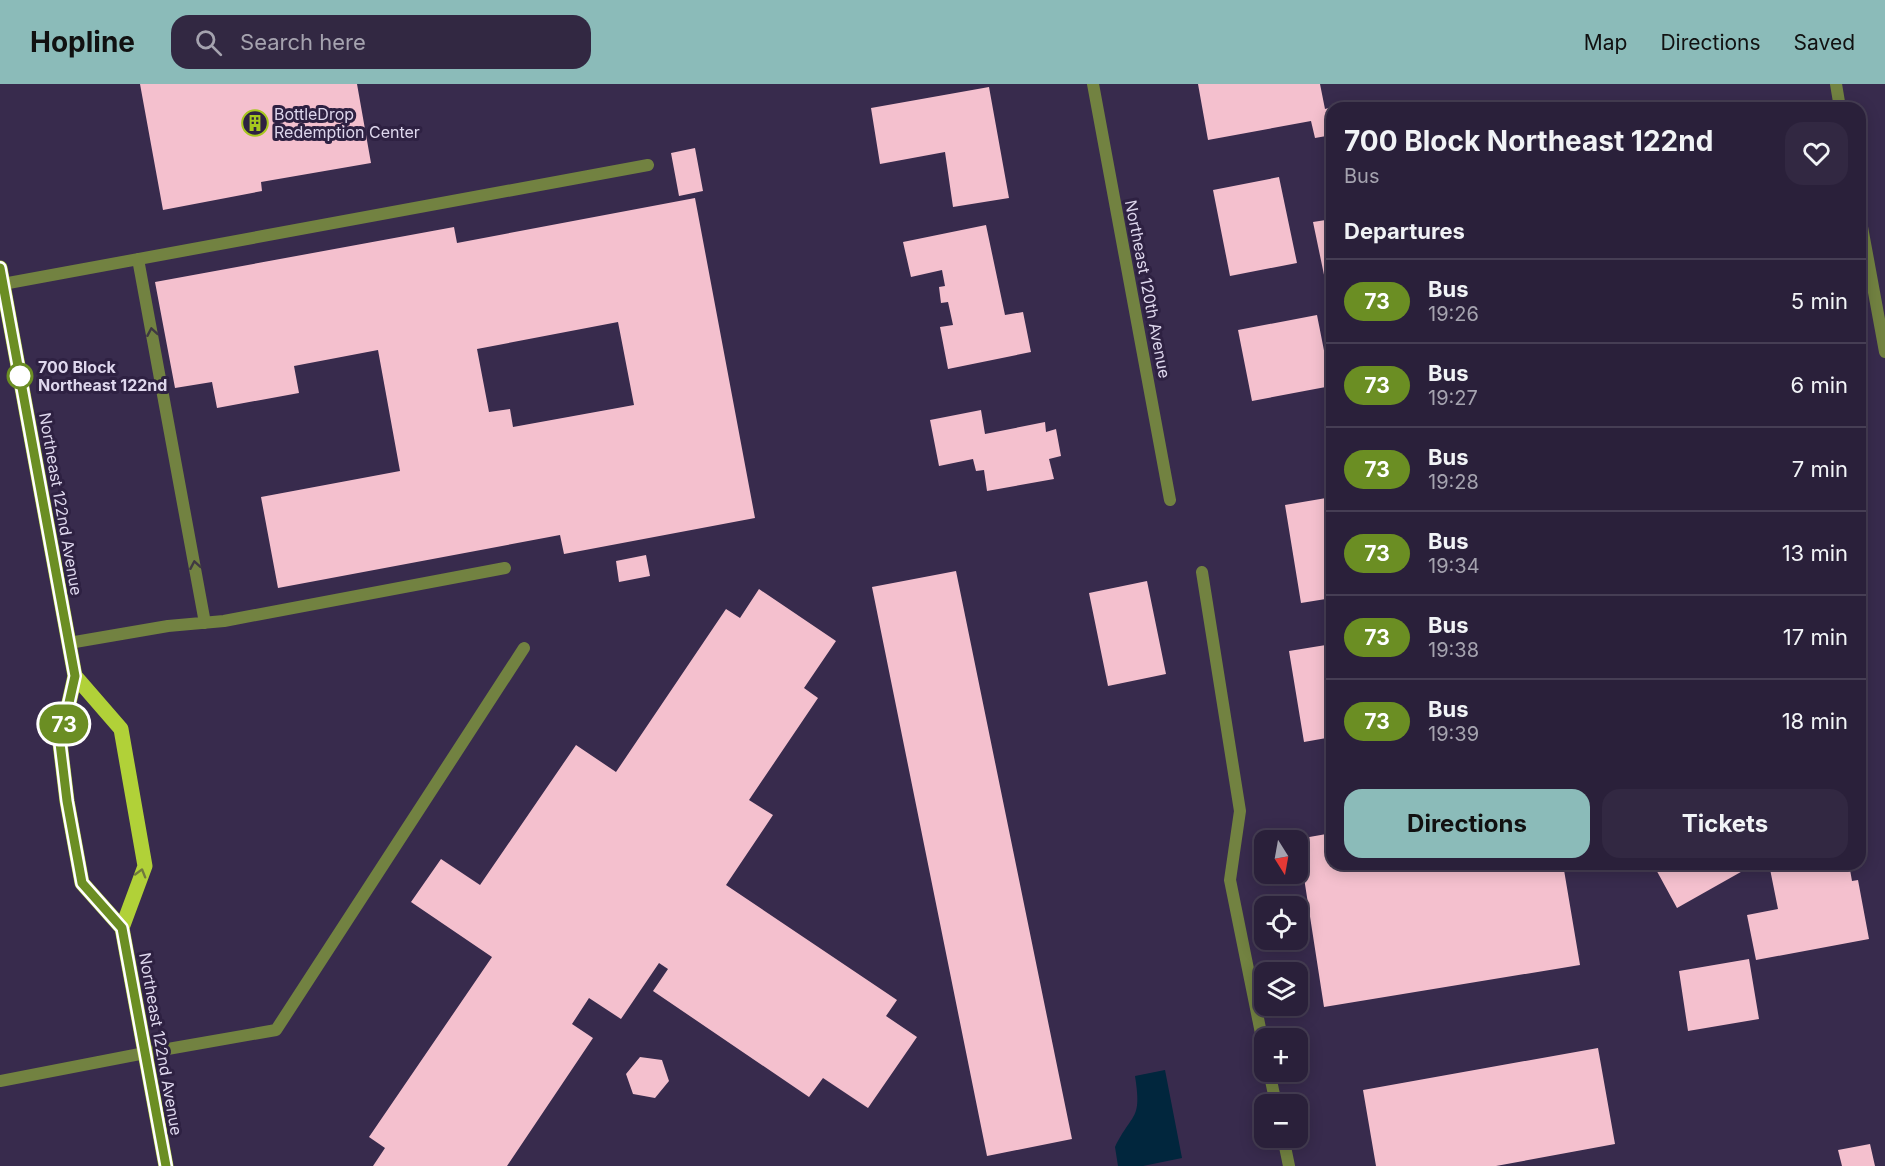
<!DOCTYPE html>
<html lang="en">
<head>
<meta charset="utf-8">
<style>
  body { margin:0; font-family:Inter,sans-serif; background:#322842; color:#f1f3f6; height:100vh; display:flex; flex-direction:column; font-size:22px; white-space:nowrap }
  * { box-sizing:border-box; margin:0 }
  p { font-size:20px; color:#a5a3af }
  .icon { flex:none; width:33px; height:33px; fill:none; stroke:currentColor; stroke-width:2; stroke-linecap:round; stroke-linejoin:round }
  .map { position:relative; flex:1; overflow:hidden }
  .sheet { position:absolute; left:1326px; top:18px; width:540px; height:768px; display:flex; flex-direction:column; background:#2a203a; border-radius:18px; box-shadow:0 3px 15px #0003,0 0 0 2px #463e54 }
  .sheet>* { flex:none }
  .badge { padding:0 12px; border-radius:20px; font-size:21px; line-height:39px }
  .needle { width:39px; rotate:169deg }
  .buttons { position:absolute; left:1254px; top:746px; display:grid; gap:12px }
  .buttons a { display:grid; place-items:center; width:54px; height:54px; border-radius:12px; background:#2a203a; box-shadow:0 3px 15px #0003,0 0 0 2px #463e54; font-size:30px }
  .map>.badge { position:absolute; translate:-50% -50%; box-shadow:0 0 0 3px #fff }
  h2 { padding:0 18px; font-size:22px; line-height:54px }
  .round { display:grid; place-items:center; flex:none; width:63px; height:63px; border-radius:18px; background:#322842 }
  .head { display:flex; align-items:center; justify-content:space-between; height:102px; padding:0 18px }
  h1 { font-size:28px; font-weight:700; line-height:45px }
  .action { display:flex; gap:12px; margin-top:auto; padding:12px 18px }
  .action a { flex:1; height:69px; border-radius:18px; background:#8bbbb9; color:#111; font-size:24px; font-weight:700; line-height:69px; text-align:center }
  .action a+a { background:#322842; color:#f1f3f6 }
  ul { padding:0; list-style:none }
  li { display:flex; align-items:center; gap:18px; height:84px; padding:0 18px; border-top:2px solid #463e54 }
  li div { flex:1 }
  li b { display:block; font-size:22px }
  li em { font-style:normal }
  li .badge { min-width:66px; font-weight:700; text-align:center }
  header { display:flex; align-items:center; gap:36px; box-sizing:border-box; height:84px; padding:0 30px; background:#8bbbb9; color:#111 }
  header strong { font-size:28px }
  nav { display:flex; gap:33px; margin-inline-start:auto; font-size:21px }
  .search { width:420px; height:54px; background:#322842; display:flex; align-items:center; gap:15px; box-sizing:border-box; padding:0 21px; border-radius:18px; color:#a5a3af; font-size:22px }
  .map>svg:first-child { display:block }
  .water { fill:#01263d }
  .building { fill:#f4c0ce; fill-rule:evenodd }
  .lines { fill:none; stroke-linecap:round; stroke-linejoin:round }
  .lane { stroke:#728241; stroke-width:12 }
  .street { stroke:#728241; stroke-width:12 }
  .primary { stroke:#b1d138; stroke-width:15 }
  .oneway { stroke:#3f3942 }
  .oneway2 { stroke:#70793d }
  .line-casing { stroke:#fff; stroke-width:14 }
  .line { stroke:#6b8e23; stroke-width:9 }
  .stop-dot { fill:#fff; stroke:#6b8e23; stroke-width:3 }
  .labels { text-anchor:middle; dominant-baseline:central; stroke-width:6; stroke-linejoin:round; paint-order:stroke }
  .poi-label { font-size:16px; fill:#ded7ed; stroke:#2e2142; text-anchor:start }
  .street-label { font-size:16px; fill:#ded7ed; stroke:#2e2142 }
  .stop-label { font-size:16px; font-weight:bold; fill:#ded7ed; stroke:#2e2142; text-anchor:start }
</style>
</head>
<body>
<header>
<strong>Hopline</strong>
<div class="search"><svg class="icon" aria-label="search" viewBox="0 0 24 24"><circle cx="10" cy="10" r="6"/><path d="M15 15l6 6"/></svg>Search here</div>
<nav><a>Map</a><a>Directions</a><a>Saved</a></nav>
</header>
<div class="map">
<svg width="1885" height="1082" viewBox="0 0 1885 1082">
  <rect width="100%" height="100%" fill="#382b4d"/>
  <path class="water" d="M 1165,986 L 1182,1074 L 1143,1082 L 1118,1082 L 1115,1063 C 1133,1027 1142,1037 1135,992 Z"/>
  <path class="building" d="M 140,0 L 357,0 L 371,79 L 261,98 L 262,107 L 163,126 Z
    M 1198,0 L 1320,0 L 1325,25 L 1332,23 L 1332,51 L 1315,54 L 1311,37 L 1208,56 Z
    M 989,3 L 1009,114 L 953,123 L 945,68 L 880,80 L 871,24 Z
    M 1361,18 L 1362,24 L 1334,24 L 1334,23 Z
    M 695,64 L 703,107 L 679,112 L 671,69 Z
    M 1279,93 L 1297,179 L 1230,192 L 1213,106 Z
    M 695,114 L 755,434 L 564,470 L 560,451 L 278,504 L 261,413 L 400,387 L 378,266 L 294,282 L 299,309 L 217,324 L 212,298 L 175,304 L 155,198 L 454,143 L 457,159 ZM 618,238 L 634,321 L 513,343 L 510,325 L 489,328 L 477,265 Z
    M 1332,135 L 1332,209 L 1328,210 L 1313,138 Z
    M 986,141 L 1005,231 L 1023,228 L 1031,268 L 948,285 L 940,243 L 953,241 L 948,218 L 941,219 L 939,203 L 945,202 L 942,186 L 911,193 L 903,158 Z
    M 1317,231 L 1331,302 L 1252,317 L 1238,246 Z
    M 981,326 L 985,350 L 1045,338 L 1046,348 L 1056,345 L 1061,372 L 1049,375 L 1054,395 L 987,407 L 984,386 L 976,387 L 973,375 L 939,382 L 930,336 Z
    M 1332,413 L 1332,514 L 1301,519 L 1285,421 Z
    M 646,471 L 650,492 L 619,498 L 616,477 Z
    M 956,487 L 1072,1055 L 987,1072 L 872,503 Z
    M 1147,497 L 1166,590 L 1108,602 L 1089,509 Z
    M 759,505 L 836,557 L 804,604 L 818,614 L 749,716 L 773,731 L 726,801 L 897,916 L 886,932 L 917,953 L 868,1024 L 823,994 L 809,1013 L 653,907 L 668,885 L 659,879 L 621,935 L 589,914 L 572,940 L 593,954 L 507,1082 L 373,1082 L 385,1064 L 369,1053 L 492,873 L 411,818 L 441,775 L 480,801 L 576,661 L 616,688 L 726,525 L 740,534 Z
    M 1332,560 L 1332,653 L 1304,658 L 1289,567 Z
    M 1332,749 L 1332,780 L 1563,780 L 1580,881 L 1324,923 L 1298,755 Z
    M 1653,780 L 1755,780 L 1677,824 Z
    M 1769,780 L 1849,780 L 1852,797 L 1858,796 L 1869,855 L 1756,876 L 1747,831 L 1778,825 Z
    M 1749,875 L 1759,935 L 1688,947 L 1679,887 Z
    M 1598,964 L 1615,1060 L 1496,1082 L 1376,1082 L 1363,1006 Z
    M 640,973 L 662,976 L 669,997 L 655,1014 L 633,1010 L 626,990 Z
    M 1870,1060 L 1875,1082 L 1842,1082 L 1838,1066 Z"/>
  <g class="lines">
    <path class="lane" d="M 138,175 L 205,539
      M 3,200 L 648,81
      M 1202,488 L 1240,727 L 1230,796 L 1264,964
      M 69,559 L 168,542 L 224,537 L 505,484
      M 145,969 L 276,946 L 524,564
      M 1269,987 L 1276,1020
      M 1283,1053 L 1289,1082"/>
    <path class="street" d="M 1093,0 L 1170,416
      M 1836,0 L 1840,24
      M 1860,132 L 1885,268
      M 0,997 L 145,969"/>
    <path class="primary" d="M 0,184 L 75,592 L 60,659 L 67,717 L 82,799 L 122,844 L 166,1082
      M 75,592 L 121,645 L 145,782 L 122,844"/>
  </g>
  <defs><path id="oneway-chevron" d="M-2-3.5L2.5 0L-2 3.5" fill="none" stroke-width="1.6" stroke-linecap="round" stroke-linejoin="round" transform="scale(1.5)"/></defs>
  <g class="oneway">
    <use href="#oneway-chevron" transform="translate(152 248) rotate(-100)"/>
    <use href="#oneway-chevron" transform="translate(195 481) rotate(-100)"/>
  </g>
  <use class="oneway2" href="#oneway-chevron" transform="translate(141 789) rotate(-74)"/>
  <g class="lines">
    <g class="line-casing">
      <path id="line" d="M 0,184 L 75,592 L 60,659 L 67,717 L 82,799 L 122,844 L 166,1082"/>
    </g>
    <use href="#line" class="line"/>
  </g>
  <defs>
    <g id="building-ring" transform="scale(1.35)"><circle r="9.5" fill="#2e2142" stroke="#a7c71e" stroke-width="1.5"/><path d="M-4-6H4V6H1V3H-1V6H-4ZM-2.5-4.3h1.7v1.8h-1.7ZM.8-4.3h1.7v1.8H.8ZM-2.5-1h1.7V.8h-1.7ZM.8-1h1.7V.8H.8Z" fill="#a7c71e"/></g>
  </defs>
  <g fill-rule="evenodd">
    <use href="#building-ring" x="255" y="39"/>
  </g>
  <circle class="stop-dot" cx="20" cy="292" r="12"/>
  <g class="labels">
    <g class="poi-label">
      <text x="274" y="30">BottleDrop<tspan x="274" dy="18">Redemption Center</tspan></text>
    </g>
    <g class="street-label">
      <text transform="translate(1148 205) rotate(79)">Northeast 120th Avenue</text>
      <text transform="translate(61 420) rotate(80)">Northeast 122nd Avenue</text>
      <text transform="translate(161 960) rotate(80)">Northeast 122nd Avenue</text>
    </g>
    <g class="stop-label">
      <text x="38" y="283">700 Block<tspan x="38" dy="18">Northeast 122nd</tspan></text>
    </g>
  </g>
</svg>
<div class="buttons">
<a><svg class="needle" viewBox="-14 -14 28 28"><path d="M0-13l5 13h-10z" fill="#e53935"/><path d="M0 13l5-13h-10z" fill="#a5a3af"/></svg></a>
<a><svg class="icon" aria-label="locate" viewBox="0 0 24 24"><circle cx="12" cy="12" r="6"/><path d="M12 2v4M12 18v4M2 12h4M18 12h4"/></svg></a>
<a><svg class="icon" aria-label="layers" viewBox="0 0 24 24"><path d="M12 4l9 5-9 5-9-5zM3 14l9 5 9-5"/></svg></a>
<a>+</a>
<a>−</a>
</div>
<b class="badge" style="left:64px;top:640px;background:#6b8e23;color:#fff">73</b>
<section class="sheet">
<div class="head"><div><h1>700 Block Northeast 122nd</h1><p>Bus</p></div><a class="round"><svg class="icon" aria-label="heart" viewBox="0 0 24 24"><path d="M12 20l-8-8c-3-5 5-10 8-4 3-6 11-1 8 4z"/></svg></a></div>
<h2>Departures</h2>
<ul>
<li><span class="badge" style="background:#6b8e23;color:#fff">73</span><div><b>Bus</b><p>19:26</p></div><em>5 min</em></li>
<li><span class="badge" style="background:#6b8e23;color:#fff">73</span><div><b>Bus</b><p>19:27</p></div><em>6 min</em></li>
<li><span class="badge" style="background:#6b8e23;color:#fff">73</span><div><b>Bus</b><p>19:28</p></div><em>7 min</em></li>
<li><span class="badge" style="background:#6b8e23;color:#fff">73</span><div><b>Bus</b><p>19:34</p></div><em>13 min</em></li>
<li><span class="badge" style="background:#6b8e23;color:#fff">73</span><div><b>Bus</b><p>19:38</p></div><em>17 min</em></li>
<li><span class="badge" style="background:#6b8e23;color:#fff">73</span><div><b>Bus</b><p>19:39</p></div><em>18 min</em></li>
</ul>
<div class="action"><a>Directions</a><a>Tickets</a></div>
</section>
</div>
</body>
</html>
